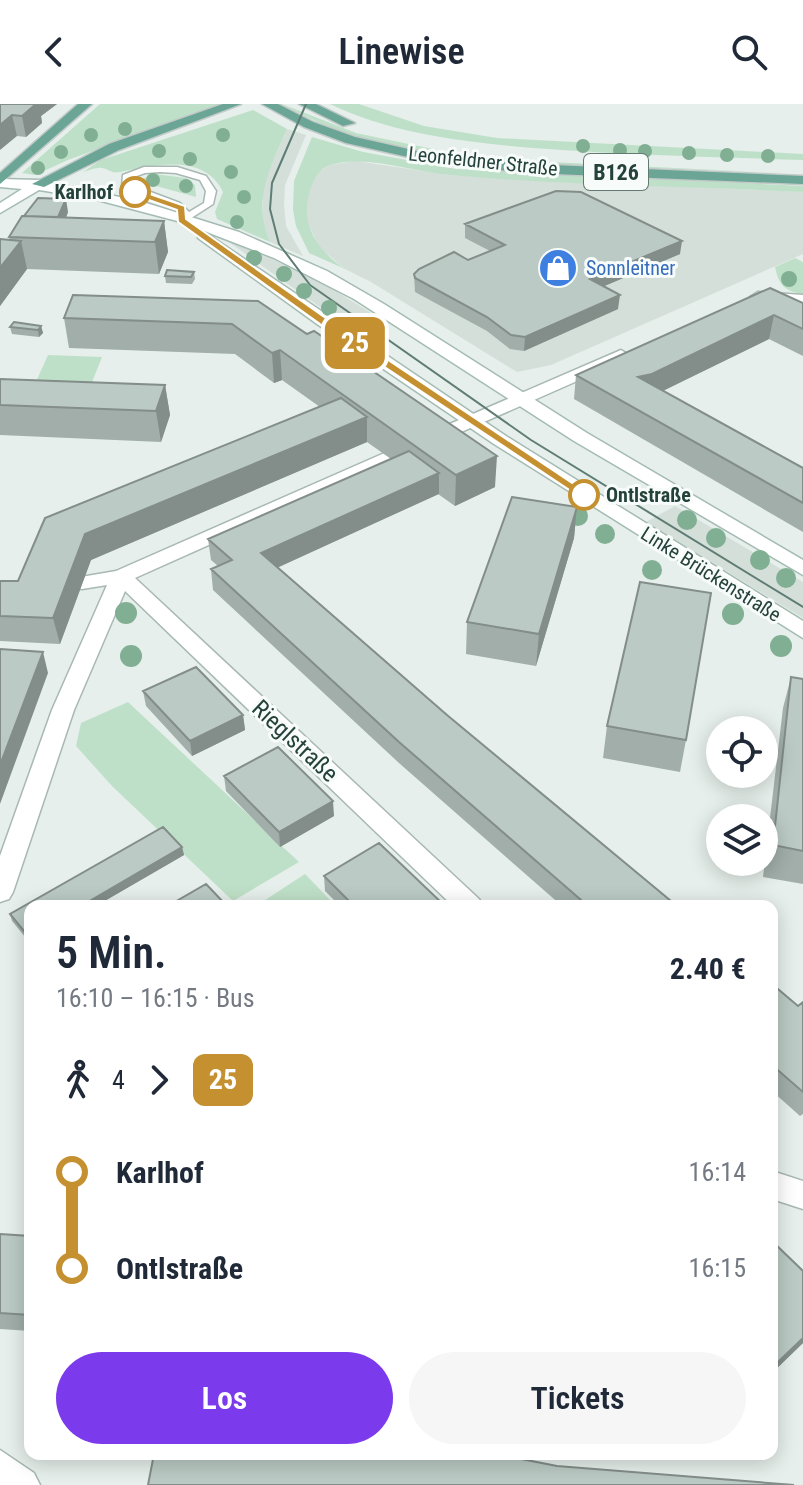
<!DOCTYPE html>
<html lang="de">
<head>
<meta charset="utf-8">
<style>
  body { margin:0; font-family:"Roboto Condensed",sans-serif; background:#f6f6f7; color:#1f2937; height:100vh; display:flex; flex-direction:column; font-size:30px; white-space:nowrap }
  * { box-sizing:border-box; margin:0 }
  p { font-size:26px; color:#747a83 }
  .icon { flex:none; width:44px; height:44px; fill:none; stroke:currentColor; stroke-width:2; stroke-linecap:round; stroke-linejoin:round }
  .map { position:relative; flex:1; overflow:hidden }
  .sheet { position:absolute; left:24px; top:796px; width:754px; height:560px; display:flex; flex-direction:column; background:#fff; border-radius:16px; box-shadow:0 4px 20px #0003 }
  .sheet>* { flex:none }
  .badge { padding:0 16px; border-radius:12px; font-size:28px; line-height:52px }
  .tools { position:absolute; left:706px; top:612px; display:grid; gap:16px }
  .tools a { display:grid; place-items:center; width:72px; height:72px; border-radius:50%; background:#fff; box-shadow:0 4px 20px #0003; font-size:40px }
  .map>.badge { position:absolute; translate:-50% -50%; box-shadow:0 0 0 4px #fff }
  .legs { display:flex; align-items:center; gap:12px; height:88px; padding:0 32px; font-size:26px }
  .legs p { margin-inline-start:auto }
  .headline { display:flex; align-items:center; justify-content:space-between; height:136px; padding:0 32px }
  h1 { font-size:44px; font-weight:600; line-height:60px }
  .primary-button { display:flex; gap:16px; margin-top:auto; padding:16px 32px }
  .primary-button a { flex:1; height:92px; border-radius:48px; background:#7c3aed; color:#fff; font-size:32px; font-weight:600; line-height:92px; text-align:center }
  .primary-button a+a { background:#f6f6f7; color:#1f2937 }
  ul { padding:0 32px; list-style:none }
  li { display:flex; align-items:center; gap:28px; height:96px; font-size:30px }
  li i { display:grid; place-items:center; width:12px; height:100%; margin:0 10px; background:currentColor }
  li i::after { content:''; width:20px; height:20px; margin:-10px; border:6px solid; border-radius:50%; background:#fff }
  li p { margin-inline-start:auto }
  li:first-child i { background:linear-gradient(#0000 50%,currentColor 0) }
  li:last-child i { background:linear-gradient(currentColor 50%,#0000 0) }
  header { display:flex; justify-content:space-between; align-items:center; height:104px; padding:0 32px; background:#fff; font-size:36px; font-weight:600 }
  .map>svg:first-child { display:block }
  .built { fill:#d4dfda }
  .green { fill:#bfe0c8 }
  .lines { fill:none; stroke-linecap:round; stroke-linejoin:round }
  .lane-casing { stroke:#a8b8b2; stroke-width:3 }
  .street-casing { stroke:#a8b8b2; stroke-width:3 }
  .secondary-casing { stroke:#a4bbb3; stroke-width:3 }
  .primary-casing { stroke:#c2cac8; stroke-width:3 }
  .lane { fill:#fff; fill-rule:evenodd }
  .street { fill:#fff; fill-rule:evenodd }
  .secondary { fill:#fff; fill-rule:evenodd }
  .primary { fill:#6aa596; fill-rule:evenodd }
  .tram { stroke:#5f7d75; stroke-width:2 }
  .tree { fill:#80af93 }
  .wall { fill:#a1aea9 }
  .shaded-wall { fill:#838d89 }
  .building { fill:#bbcac4; stroke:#838d89; stroke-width:2 }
  .line-1 { fill:#c59130; stroke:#fff; stroke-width:2 }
  .stop-1-dot { fill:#fff; stroke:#c59130; stroke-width:4 }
  .labels { text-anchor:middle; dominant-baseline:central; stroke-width:6; stroke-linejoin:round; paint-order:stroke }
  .far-street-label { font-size:20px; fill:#24423a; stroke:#f7fbf9 }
  .far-stop-label { font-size:20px; font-weight:bold; fill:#24423a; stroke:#f7fbf9; text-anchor:end }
  .far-shop-label { font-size:20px; fill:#366cbe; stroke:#f7fbf9; text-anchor:start }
  .shield { fill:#f7fbf9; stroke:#637a73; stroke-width:2 }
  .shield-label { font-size:22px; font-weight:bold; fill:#24423a }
  .street-label { font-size:24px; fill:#24423a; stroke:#f7fbf9 }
</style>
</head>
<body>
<header><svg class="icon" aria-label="back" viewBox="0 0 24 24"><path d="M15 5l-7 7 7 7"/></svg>Linewise<svg class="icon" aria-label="search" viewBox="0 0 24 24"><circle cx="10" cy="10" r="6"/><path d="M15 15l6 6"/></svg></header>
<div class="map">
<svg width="803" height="1381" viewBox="0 0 803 1381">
  <rect width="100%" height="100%" fill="#e6efeb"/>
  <path class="built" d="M 287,25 L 306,31 L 285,81 L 284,101 L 286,122 L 303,152 L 270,138 L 263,123 L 263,79 Z
    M 356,57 L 449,71 L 803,88 L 803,150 L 551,261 L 517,268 L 371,178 L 345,165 L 319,143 L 306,115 L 306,97 L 312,79 L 320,67 L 329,61 Z
    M 226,136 L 309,171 L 386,218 L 355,228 Z
    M 675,402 L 803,478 L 803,514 L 646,418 Z"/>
  <path class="green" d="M 100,0 L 220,0 L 68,56 L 35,71 L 22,69 Z
    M 282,0 L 356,29 L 447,48 L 529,57 L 803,70 C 738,67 673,65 608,62 C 500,58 379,56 282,0 Z
    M 330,0 L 359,0 L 424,22 L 497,34 L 803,50 L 803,56 C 713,53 623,51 533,44 C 465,38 392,30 330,0 Z
    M 253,6 L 287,25 C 270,64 252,96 270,138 L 217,115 L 215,108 L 223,88 C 204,49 155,61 120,68 C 112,70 109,65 102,64 C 96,63 88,67 83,68 L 101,56 Z
    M 312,33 L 363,48 L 456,65 L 803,82 L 803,88 C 685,82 567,82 450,71 C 413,68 366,50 330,61 C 320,64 314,75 311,84 C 298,119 317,146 345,165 L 309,149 L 296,122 L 293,106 L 294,77 Z
    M 154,70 L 186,74 L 195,81 L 196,93 L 138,77 Z
    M 795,154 L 803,158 L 803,190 C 784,187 779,181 775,163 Z
    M 48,251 L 102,253 L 86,293 L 30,291 Z
    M 128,598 L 299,758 L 233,797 L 112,682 L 76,642 L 81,619 Z
    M 305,770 L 336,802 L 256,802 Z"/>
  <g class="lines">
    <g class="lane-casing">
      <path id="lane" d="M 144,63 L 177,63 L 206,72 L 216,87 L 213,100 L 185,118 L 179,118 L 179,108 L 174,103 L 122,83 L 123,71 ZM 160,68 L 176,69 L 200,76 L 206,87 L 204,99 L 189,108 L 180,99 L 132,81 L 131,74 L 145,69 Z"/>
    </g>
    <g class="street-casing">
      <path id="street" d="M 758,188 L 803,191 L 803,201 L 752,196 L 750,193 Z
        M 621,246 L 629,251 L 627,255 L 434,340 L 422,340 L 419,336 L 422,332 Z
        M 389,347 L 398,353 L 396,357 L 135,474 L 479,795 L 483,802 L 453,802 L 125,487 L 74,606 L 13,788 L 9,795 L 0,798 L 0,752 L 52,606 L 107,481 L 82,485 L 75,484 L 72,479 L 75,474 L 116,467 Z
        M 772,1067 L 803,1077 L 803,1105 L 772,1095 Z
        M 0,1346 L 34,1369 L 40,1381 L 0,1381 Z"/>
    </g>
    <g class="secondary-casing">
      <path id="secondary" d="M 0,75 L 39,76 L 143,98 L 239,128 L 327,167 L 384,200 L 587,329 L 803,456 L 803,471 L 574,337 L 354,195 L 274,154 L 181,118 L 90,94 L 39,86 L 0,109 L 0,99 L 22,85 L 0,83 Z
        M 203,127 L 506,332 L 803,517 L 803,534 L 494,340 L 317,220 L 198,134 L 198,128 Z"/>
    </g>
    <g class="primary-casing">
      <path id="primary" d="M 78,0 L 92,0 L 0,80 L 0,69 Z
        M 223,0 L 241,0 L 119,46 L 44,83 L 32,80 L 109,40 Z
        M 262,0 L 278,0 L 313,18 L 355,33 L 439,52 L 529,60 L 803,72 L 803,80 L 529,69 L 439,60 L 346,39 L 304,23 Z
        M 299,0 L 316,0 L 355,19 L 343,22 Z"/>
    </g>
    <use href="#lane" class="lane"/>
    <use href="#street" class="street"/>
    <use href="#secondary" class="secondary"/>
    <use href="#primary" class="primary"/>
    <path class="tram" d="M 306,0 L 272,79 L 270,105 L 279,140 L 310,181 L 531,336 L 803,503"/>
  </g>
  <g class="tree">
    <circle cx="125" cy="25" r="7"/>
    <circle cx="91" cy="31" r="7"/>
    <circle cx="223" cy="31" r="7"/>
    <circle cx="583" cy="42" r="7"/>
    <circle cx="620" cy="46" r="7"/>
    <circle cx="159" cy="47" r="7"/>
    <circle cx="645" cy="47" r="7"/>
    <circle cx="61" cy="48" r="7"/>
    <circle cx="689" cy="49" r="7"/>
    <circle cx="727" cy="51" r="7"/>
    <circle cx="768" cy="52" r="7"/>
    <circle cx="190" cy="55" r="7"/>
    <circle cx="38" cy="64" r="7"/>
    <circle cx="231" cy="68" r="7"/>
    <circle cx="153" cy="76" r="7"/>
    <circle cx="186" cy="82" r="7"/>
    <circle cx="244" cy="93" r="7"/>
    <circle cx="237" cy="118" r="7"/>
    <circle cx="254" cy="154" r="8"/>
    <circle cx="284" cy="170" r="8"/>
    <circle cx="789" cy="175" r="8"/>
    <circle cx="304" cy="187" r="8"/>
    <circle cx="329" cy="204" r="8"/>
    <circle cx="350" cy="222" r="8"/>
    <circle cx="578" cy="412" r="10"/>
    <circle cx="687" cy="416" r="10"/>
    <circle cx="605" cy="430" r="10"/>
    <circle cx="716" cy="434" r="10"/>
    <circle cx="760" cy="456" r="10"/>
    <circle cx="652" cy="466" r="10"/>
    <circle cx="786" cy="474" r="10"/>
    <circle cx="126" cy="509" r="11"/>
    <circle cx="733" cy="510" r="11"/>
    <circle cx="781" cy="542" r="11"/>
    <circle cx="131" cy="552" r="11"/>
  </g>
  <path class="wall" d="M 0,0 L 57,0 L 41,12 L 42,19 L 26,33 L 17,32 Z
    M 68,108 L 66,114 L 164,117 L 168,148 L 159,170 L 27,165 L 0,202 L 0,135 L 10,136 L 9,133 Z
    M 465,120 L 680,150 L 604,182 L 618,205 L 524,247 L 510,245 L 487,227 L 415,188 L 414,170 L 468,156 L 490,147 L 465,134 Z
    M 194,168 L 195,175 L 192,180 L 166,179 L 165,172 Z
    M 258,197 L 495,383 L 455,402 L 438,390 L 277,464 L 447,611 L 677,802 L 562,802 L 399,659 L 213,486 L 211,465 L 218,462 L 211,456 L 208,435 L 391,355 L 367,338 L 91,456 L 60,540 L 0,537 L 0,477 L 18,477 L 320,303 L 282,276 L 274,279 L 235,250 L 69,244 L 64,214 Z
    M 803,199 L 803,252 L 769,235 L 663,287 L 803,364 L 803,428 L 574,295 L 576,271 Z
    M 41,222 L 43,229 L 39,233 L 12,230 L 10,223 Z
    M 0,275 L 165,281 L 170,311 L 161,338 L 0,331 Z
    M 577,403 L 574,434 L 536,562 L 466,550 L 467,518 Z
    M 791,573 L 803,575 L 803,780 L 763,773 L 783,604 Z
    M 143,587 L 243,611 L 245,626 L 192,652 L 146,602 Z
    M 607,622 L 686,636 L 680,668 L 603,654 Z
    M 224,672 L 334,712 L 280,743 L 226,687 Z
    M 182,743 L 184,751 L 96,802 L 30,802 L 30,839 L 12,817 L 10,810 Z
    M 324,772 L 444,802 L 340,802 L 325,787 Z
    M 772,880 L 798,902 L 803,898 L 803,1010 L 800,1012 L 772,987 Z
    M 0,1130 L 30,1132 L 30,1227 L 0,1225 Z
    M 772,1137 L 803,1239 L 772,1269 Z"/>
  <path class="shaded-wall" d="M 29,0 L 57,0 L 41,12 L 42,19 L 26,33 L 22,12 Z
    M 12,11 L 17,32 L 0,46 L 0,21 Z
    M 66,95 L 68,108 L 57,136 L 54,123 Z
    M 164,117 L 168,148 L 159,170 L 155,138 Z
    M 21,137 L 27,165 L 0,202 L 0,164 Z
    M 682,137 L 680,150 L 588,189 L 590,175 Z
    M 620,191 L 618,205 L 524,247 L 525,233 Z
    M 774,211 L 769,235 L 648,294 L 638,273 Z
    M 41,222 L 43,229 L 39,233 L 38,226 Z
    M 280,246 L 282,276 L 274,279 L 272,249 Z
    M 165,281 L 170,311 L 161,338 L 156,307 Z
    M 367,313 L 367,338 L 91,456 L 60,540 L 53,514 L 85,430 Z
    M 497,352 L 495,383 L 455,402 L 456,371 Z
    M 439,369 L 439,390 L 263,470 L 261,449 Z
    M 577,403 L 574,434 L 536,562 L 539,530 Z
    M 43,548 L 48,569 L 0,700 L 0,661 Z
    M 243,611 L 245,626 L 192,652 L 190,637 Z
    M 333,697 L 334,712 L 280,743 L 279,728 Z
    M 182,743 L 184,751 L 96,802 L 81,802 Z
    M 803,1234 L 803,1239 L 772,1269 L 777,1259 Z"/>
  <path class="building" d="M 0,0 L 36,0 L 22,12 L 12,11 L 0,21 Z
    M 556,87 L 581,88 L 682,137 L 590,175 L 620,191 L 525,233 L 511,231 L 487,213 L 415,174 L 414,170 L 419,165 L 454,148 L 468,156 L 505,141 L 465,120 Z
    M 38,94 L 66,95 L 58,113 L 24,112 Z
    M 22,112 L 164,117 L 155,138 L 9,133 Z
    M 0,135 L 21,137 L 0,164 Z
    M 167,166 L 194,168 L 191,173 L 165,172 Z
    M 770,184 L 803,199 L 803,225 L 774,211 L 652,270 L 638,273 L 803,364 L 803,399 L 576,271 Z
    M 73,191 L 258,197 L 307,230 L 314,227 L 497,352 L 456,371 L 280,246 L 272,249 L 232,220 L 64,214 Z
    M 14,218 L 41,222 L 38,226 L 10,223 Z
    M 0,275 L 165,281 L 156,307 L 0,301 Z
    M 341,294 L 367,313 L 85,430 L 53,514 L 0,512 L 0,477 L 18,477 L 45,414 Z
    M 409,347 L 439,369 L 261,449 L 447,611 L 677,802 L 588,802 L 399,638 L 211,465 L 232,456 L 208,435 Z
    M 512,393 L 577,403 L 539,530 L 467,518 Z
    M 640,478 L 711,489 L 686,636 L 607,622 Z
    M 0,545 L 43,548 L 0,661 Z
    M 196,563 L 243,611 L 190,637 L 143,587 Z
    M 791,573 L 803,575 L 803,747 L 773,741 Z
    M 278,643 L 333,697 L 279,728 L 224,672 Z
    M 163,723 L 182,743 L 81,802 L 30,802 L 30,832 L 28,832 L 10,810 Z
    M 379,739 L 444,801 L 354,802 L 324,772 Z
    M 206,780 L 227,802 L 168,802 Z
    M 772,880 L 798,902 L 803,898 L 803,988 L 772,961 Z
    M 0,1130 L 30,1132 L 30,1211 L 0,1209 Z
    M 772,1137 L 803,1167 L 803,1234 L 777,1259 L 772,1254 Z
    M 154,1350 L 496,1350 L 557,1362 L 794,1381 L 148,1381 Z"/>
  <path class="line-1" d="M 135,85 L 185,102 L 186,115 L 327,215 L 590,391 L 580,393 L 320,220 L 178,118 L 177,106 L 132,90 Z"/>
  <defs>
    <g id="shop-disc" transform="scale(2)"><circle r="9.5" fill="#3f7fe0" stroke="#f7fbf9"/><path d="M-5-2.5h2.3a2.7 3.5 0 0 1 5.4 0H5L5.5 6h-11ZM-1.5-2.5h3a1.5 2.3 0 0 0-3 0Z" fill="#fff"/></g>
  </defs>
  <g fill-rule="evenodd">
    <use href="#shop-disc" x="558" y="164"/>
  </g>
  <g class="stop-1-dot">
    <circle cx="135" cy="88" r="14"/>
    <circle cx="584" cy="391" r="14"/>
  </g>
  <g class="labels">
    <g class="far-street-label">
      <text transform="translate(483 57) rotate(6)">Leonfeldner Straße</text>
      <text transform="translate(711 470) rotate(32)">Linke Brückenstraße</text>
    </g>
    <g class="far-stop-label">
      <text x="113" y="88">Karlhof</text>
      <text x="606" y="391" text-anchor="start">Ontlstraße</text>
    </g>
    <g class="far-shop-label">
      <text x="586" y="164">Sonnleitner</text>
    </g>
    <rect class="shield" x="584" y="50" width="64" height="36" rx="6"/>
    <g class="shield-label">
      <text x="616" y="68">B126</text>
    </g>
    <g class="street-label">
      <text transform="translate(295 637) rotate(43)">Rieglstraße</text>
    </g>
  </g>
</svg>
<div class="tools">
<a><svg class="icon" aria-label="locate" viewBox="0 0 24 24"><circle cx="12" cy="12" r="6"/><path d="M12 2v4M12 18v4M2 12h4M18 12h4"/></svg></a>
<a><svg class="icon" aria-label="layers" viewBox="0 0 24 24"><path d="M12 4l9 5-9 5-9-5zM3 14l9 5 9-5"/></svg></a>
</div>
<b class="badge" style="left:355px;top:239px;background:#c59130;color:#fff">25</b>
<section class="sheet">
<div class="headline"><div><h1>5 Min.</h1><p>16:10 – 16:15 · Bus</p></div><b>2.40 €</b></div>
<div class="legs"><svg class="icon" aria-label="walk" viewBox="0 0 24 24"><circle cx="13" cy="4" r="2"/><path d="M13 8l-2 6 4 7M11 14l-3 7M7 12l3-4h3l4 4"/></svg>4<svg class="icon" aria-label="forward" viewBox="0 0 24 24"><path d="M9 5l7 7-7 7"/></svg><b class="badge" style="background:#c59130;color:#fff">25</b></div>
<ul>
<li><i style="color:#c59130"></i><b>Karlhof</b><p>16:14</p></li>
<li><i style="color:#c59130"></i><b>Ontlstraße</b><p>16:15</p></li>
</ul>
<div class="primary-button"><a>Los</a><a>Tickets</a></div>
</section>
</div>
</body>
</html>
